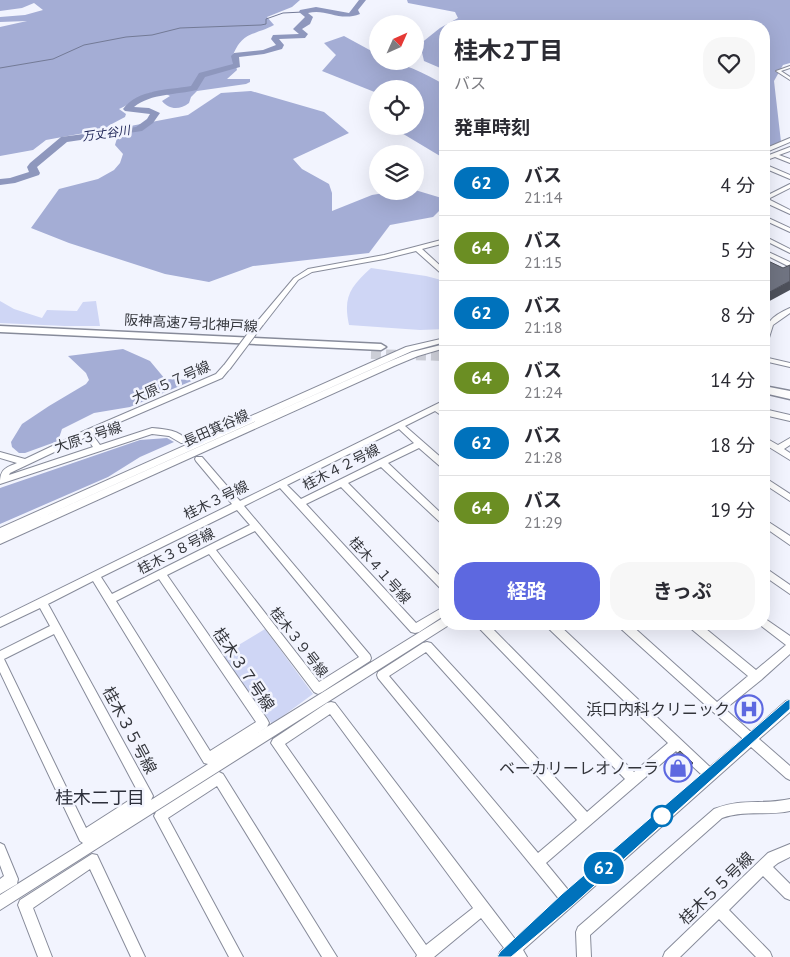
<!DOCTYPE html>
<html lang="ja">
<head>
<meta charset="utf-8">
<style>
  body { margin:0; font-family:"PT Sans","Noto Sans JP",sans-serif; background:#f7f7f7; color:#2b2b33; height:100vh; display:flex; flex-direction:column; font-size:19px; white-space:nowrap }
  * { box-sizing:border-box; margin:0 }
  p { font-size:16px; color:#7c7c81 }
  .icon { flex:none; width:28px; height:28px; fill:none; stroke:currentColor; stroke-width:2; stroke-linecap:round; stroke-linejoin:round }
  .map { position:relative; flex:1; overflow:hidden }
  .side { position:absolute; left:439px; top:20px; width:331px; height:610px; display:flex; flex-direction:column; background:#fff; border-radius:20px; box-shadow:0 5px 20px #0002 }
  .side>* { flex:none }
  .badge { padding:0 10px; border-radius:16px; font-size:18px; line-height:32px }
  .needle { width:32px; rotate:45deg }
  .fabs { position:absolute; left:369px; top:15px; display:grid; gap:10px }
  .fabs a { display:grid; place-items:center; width:55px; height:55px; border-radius:50%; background:#fff; box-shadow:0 5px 20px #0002; font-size:25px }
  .map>.badge { position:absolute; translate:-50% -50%; box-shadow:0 0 0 2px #fff }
  h2 { padding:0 15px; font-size:19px; line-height:45px }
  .round { display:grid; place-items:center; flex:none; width:52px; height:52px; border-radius:20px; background:#f7f7f7 }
  .head { display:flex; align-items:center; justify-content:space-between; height:85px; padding:0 15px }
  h1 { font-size:24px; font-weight:700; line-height:38px }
  .primary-button { display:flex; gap:10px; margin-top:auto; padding:10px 15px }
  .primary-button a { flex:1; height:58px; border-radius:20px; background:#5d68e0; color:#fff; font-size:20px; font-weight:700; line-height:58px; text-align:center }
  .primary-button a+a { background:#f7f7f7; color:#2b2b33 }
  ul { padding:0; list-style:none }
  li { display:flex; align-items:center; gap:15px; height:65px; padding:0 15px; border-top:1px solid #e1e1e2 }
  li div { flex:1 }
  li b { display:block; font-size:19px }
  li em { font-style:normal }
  li .badge { min-width:55px; font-weight:700; text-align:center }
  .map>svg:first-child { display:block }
  .green { fill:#cfd6f5 }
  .forest { fill:#a4add5 }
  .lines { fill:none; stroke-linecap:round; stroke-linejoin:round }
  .stream { stroke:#737a96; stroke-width:1 }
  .river { fill:#8e97bd; fill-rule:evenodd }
  .highway-tunnel { stroke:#ccced7; stroke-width:10; stroke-dasharray:10 5; stroke-linecap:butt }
  .minor-casing { stroke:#878b9a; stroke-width:2 }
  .highway-casing { stroke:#878b9a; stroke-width:3 }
  .minor { fill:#fff; fill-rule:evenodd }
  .highway { fill:#fff; fill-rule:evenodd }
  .minor-bridge-casing { stroke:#878b9a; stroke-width:9; stroke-linecap:butt }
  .minor-bridge { stroke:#fff; stroke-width:7 }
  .wall { fill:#606470 }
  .shaded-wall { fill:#4e515b }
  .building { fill:#707482; stroke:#4e515b }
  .line { fill:#0072bc; stroke:#fff }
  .stop-dot { fill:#fff; stroke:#0072bc; stroke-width:2.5 }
  .labels { text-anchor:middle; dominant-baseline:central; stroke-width:5; stroke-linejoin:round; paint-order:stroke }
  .far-water-label { font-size:12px; font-style:italic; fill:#222859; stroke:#f2f4fe }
  .street-label { font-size:14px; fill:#33353b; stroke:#f2f4fe }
  .near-street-label { font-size:16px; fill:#33353b; stroke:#f2f4fe }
  .near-poi-label { font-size:16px; fill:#33353b; stroke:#f2f4fe; text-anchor:end }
  .near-neighbourhood-label { font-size:18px; fill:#2c2f3b; stroke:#f2f4fe }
</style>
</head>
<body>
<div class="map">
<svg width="790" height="957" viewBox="0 0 790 957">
  <rect width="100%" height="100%" fill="#f2f4fe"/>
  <path class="green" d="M 371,268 L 426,276 L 445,281 L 445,329 L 420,330 L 349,325 C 343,297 350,287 371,268 Z
    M 0,301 L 14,309 L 42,318 L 47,310 L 77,311 L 83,302 L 96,301 L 100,326 L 65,326 L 0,323 Z
    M 265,629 L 313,694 L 272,724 L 222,655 Z"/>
  <path class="forest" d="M 0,0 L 300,0 L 292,7 L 267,17 L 274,25 C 253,36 243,31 233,55 L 237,70 L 227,79 L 250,79 L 250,82 L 246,84 L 197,91 L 191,97 L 189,103 C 180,110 169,110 162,101 L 170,96 C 151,84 136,102 119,109 L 126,114 L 125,117 L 108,126 L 106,129 L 46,140 L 33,150 L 0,156 L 0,27 L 27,21 L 0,22 L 0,17 L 25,15 L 43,10 L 34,3 L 22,8 L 0,11 Z
    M 407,0 L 790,0 L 790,63 L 783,65 L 774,81 L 781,142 L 764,149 L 764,26 L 445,26 L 445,70 L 424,61 L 420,44 L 440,28 L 458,18 L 455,12 L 408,3 Z
    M 344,36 L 377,54 L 378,61 C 402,61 424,73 445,85 L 445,159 L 390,126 L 415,126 L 415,114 L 417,108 L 415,107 L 415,89 L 378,89 L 377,93 L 322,71 L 336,55 L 324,43 Z
    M 251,91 L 324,112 L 349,133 L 293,159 L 302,169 L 329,184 L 332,193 L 332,211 L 372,195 L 396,191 L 415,190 L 445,199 L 445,205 L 433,217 L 390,225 L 369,253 L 253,266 L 209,282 L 165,274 L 69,243 L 31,228 L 59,189 L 98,179 L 114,170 L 120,163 L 123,154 L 115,145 L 120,128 L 188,115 L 221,93 Z
    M 123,349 L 150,361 L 165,379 L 194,380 L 130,407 L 94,413 L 62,429 L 58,441 L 25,453 L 19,453 L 12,447 L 11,442 L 22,424 L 49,406 L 86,384 L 89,380 L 86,373 L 68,356 Z
    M 167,438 L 174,442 L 140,457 L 108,477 L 0,524 L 0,488 L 140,440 Z"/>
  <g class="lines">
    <path class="stream" d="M 0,68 L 53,59 L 84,45 L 126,37 L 152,35 L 180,28 L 261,25 L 266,24 L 266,19 L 283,13 L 303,12"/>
    <path class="river" d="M 359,0 L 366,0 L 358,10 L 360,14 C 339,22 326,8 308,13 L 313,17 L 310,24 L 302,29 L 308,34 L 305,38 L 279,39 L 284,45 L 282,49 L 264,54 L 239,57 L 240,67 L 205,77 L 197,90 C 177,95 151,93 134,107 L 149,108 L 160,113 L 153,123 L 142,131 L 67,142 L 37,167 L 40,173 L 39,175 L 15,183 L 0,185 L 0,179 L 10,178 L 29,172 L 27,167 L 30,163 L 61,137 L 136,127 L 147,119 L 150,114 L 125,111 L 123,109 C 138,89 168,90 191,86 L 199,73 L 233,64 L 231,56 L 234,53 L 263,50 L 276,45 L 271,39 L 273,35 L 299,34 L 293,29 L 305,17 L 299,12 L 300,10 L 316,7 L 349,13 Z"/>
    <path class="highway-tunnel" d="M 371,354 L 445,356"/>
    <g class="minor-casing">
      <path id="minor" d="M 790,66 L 790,68 L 781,71 L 790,77 L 790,80 L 776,71 Z
        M 790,138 L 790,142 L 764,153 L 764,149 Z
        M 790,147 L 790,151 L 779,155 L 790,159 L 790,163 L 775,157 L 764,161 L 764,157 Z
        M 764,164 L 790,175 L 790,179 L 764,168 Z
        M 790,184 L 790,188 L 768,199 L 790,210 L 790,214 L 764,202 L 764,197 Z
        M 764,216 L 790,228 L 790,232 L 764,220 Z
        M 764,236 L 790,249 L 790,253 L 764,240 Z
        M 445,239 L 445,243 L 422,249 L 445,270 L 445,276 L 443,275 L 416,251 L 384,259 L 312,272 L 298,280 L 263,325 L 260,325 L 256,323 L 294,278 L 308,269 L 384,255 Z
        M 764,250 L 790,262 L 790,267 L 764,254 Z
        M 790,308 L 790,313 L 773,325 L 768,341 L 764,343 C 764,323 772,316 790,308 Z
        M 445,338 L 445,342 L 412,351 L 0,536 L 0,528 L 406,347 Z
        M 445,344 L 445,348 L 418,356 L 394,366 L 0,544 L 0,536 L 388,362 L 412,352 Z
        M 764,357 L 790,363 L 790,367 L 764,361 Z
        M 224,365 L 227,365 L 231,367 L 222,378 L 92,434 L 100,445 L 152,428 C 165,429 179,430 188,441 L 187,443 L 181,443 L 169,436 L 152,434 L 0,484 C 0,469 5,468 17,463 L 0,458 L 0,452 L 25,459 L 84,431 L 216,374 ZM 86,437 L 93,447 L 9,475 L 10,473 Z
        M 445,400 L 445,406 L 441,408 L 445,411 L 445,418 L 435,411 L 405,426 L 445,461 L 445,469 L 442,468 L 419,448 L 388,463 L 445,517 L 445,525 L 442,524 L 381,467 L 348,483 L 445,581 L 445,591 L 442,590 L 341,487 L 306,504 L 416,623 L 445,606 L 445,615 L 419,632 L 415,633 L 411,632 L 280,488 L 244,506 L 370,655 L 371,658 L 370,661 L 322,692 L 318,694 L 314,692 L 209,554 L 167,575 L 267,719 L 269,723 L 267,727 L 254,735 L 441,619 L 445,618 L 445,624 L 449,624 L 449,625 L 0,910 L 0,895 L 83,843 L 80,841 L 0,672 L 0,651 L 50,626 L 40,608 L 0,627 L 0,618 L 232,504 L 196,461 L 195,459 L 196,457 L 202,457 L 240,501 ZM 399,429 L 414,443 L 301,499 L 287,485 ZM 237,510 L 250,525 L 112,594 L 101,577 ZM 255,531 L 359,657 L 319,682 L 216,550 ZM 159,579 L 256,722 L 210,751 L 116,601 ZM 93,581 L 204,763 L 208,764 L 151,800 L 153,796 L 151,792 L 48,604 ZM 54,634 L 139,794 L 86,828 L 4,659 Z
        M 764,409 L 790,415 L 790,421 L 764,415 Z
        M 764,437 L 778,445 L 790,438 L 790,445 L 784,449 L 790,453 L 790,460 L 764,444 Z
        M 764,477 L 790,494 L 790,501 L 764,484 Z
        M 764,519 L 790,536 L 790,545 L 764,527 Z
        M 764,567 L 790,585 L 790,594 L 764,576 Z
        M 764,618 L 790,636 L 790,654 L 761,680 L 725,709 L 751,732 L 786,701 L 790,700 L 790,712 L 759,739 L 790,766 L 790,780 L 786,778 L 751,747 L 523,950 L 527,957 L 498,957 L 500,952 L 504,948 L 481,918 L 434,957 L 416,957 L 417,955 L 271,743 L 273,739 L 327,703 L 331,702 L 335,703 L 515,939 L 559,899 L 378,678 L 377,675 L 378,672 L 423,643 L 427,642 L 431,643 L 587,812 L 625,779 L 478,627 L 477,624 L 488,624 L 634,772 L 668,743 L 547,627 L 546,624 L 558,624 L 710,767 L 743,739 L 619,627 L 618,624 L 630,624 L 717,702 L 748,676 L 689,627 L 688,624 L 700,624 L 756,670 L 786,645 L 760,625 L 760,624 L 764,624 ZM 426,652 L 577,820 L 538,853 L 389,676 ZM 330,714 L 473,908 L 426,945 L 285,744 ZM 676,751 L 702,775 L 569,891 L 546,863 Z
        M 219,772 L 223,774 L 337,957 L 322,957 L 217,786 L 168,818 L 243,957 L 229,957 L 154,816 L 156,812 Z
        M 790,799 L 790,811 C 767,816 744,810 722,818 L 590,935 L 591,957 L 577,957 L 576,932 L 578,927 L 714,809 C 741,798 763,805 790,799 Z
        M 0,843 L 4,845 L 18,879 L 17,884 L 0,894 L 0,879 L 4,876 L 0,865 Z
        M 790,844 L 790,857 L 778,863 L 773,867 L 790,884 L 790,900 L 785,898 L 763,876 L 729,910 L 770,952 L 772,957 L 756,957 L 719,919 L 680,957 L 663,957 L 665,952 L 768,853 Z
        M 92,854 L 97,855 L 145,957 L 131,957 L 90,869 L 33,908 L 52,957 L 38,957 L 18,905 L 20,900 Z"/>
    </g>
    <g class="highway-casing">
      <path id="highway" d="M 0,326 L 381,344 L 386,347 L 381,350 L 0,332 Z
        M 764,386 L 790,391 L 790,399 L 764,393 Z"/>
    </g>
    <use href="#minor" class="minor"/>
    <use href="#highway" class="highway"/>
    <g class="minor-bridge-casing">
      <path id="minor-bridge" d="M 227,367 L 260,323"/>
    </g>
    <use href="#minor-bridge" class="minor-bridge"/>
  </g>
  <path class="wall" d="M 668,761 L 690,769 L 679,779 L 666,766 Z"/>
  <path class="shaded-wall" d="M 790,281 L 790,290 L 764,304 L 764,295 Z
    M 693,763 L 690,769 L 679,779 L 682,774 Z"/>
  <path class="building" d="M 764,259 L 783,268 L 790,265 L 790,281 L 764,295 Z
    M 680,751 L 693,763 L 682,774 L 668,761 Z"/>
  <path class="line" d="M 790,699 L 790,709 L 573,905 L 511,957 L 497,957 L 500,952 L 562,894 L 786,701 Z"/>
  <defs>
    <g id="hospital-ring" transform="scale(1.4375)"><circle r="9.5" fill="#f2f4fe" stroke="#5d68e0" stroke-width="1.5"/><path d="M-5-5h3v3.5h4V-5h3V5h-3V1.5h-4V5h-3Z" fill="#5d68e0"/></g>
    <g id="shop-ring" transform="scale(1.4375)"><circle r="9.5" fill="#f2f4fe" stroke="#5d68e0" stroke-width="1.5"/><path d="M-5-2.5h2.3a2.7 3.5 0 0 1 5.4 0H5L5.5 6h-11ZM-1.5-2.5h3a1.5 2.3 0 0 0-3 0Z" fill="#5d68e0"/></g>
  </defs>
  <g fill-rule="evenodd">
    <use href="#hospital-ring" x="749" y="709"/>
    <use href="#shop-ring" x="678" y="768"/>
  </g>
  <circle class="stop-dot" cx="662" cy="816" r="10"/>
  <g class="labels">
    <g class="far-water-label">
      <text transform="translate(106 133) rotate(-8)">万丈谷川</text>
    </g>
    <g class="street-label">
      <text transform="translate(191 323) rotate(3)">阪神高速7号北神戸線</text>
      <text transform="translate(171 382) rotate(-24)">大原５７号線</text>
      <text transform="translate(216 428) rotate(-24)">長田箕谷線</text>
      <text transform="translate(88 437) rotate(-18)">大原３号線</text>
      <text transform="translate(341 467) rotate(-27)">桂木４２号線</text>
      <text transform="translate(216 500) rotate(-26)">桂木３号線</text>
      <text transform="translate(176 551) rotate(-27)">桂木３８号線</text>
      <text transform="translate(380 570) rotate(48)">桂木４１号線</text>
      <text transform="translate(299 642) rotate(52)">桂木３９号線</text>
    </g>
    <g class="near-street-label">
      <text transform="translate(244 669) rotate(56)">桂木３７号線</text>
      <text transform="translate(130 730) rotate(62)">桂木３５号線</text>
      <text transform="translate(716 888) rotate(-44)">桂木５５号線</text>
    </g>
    <g class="near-poi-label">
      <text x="730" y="709">浜口内科クリニック</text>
      <text x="659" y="768">ベーカリーレオノーラ</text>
    </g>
    <g class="near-neighbourhood-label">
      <text x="100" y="797">桂木二丁目</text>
    </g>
  </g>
</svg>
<div class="fabs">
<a><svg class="needle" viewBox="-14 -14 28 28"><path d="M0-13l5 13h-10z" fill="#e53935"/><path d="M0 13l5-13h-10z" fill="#7c7c81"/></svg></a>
<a><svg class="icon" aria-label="locate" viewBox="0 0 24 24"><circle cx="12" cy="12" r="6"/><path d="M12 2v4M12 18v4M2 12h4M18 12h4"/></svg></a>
<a><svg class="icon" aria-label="layers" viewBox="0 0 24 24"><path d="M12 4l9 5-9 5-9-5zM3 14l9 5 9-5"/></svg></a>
</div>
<b class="badge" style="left:604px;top:868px;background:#0072bc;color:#fff">62</b>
<section class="side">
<div class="head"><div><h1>桂木2丁目</h1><p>バス</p></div><a class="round"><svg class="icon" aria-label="heart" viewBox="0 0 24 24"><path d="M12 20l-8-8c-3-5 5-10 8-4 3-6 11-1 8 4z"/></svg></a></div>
<h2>発車時刻</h2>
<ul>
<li><span class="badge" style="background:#0072bc;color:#fff">62</span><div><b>バス</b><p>21:14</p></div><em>4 分</em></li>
<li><span class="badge" style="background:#6b8e23;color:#fff">64</span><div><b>バス</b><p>21:15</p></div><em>5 分</em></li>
<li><span class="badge" style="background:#0072bc;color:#fff">62</span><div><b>バス</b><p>21:18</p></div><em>8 分</em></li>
<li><span class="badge" style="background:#6b8e23;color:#fff">64</span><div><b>バス</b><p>21:24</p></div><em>14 分</em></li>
<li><span class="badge" style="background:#0072bc;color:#fff">62</span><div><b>バス</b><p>21:28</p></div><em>18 分</em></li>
<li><span class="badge" style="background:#6b8e23;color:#fff">64</span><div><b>バス</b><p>21:29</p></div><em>19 分</em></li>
</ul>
<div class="primary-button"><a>経路</a><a>きっぷ</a></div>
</section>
</div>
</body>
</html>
